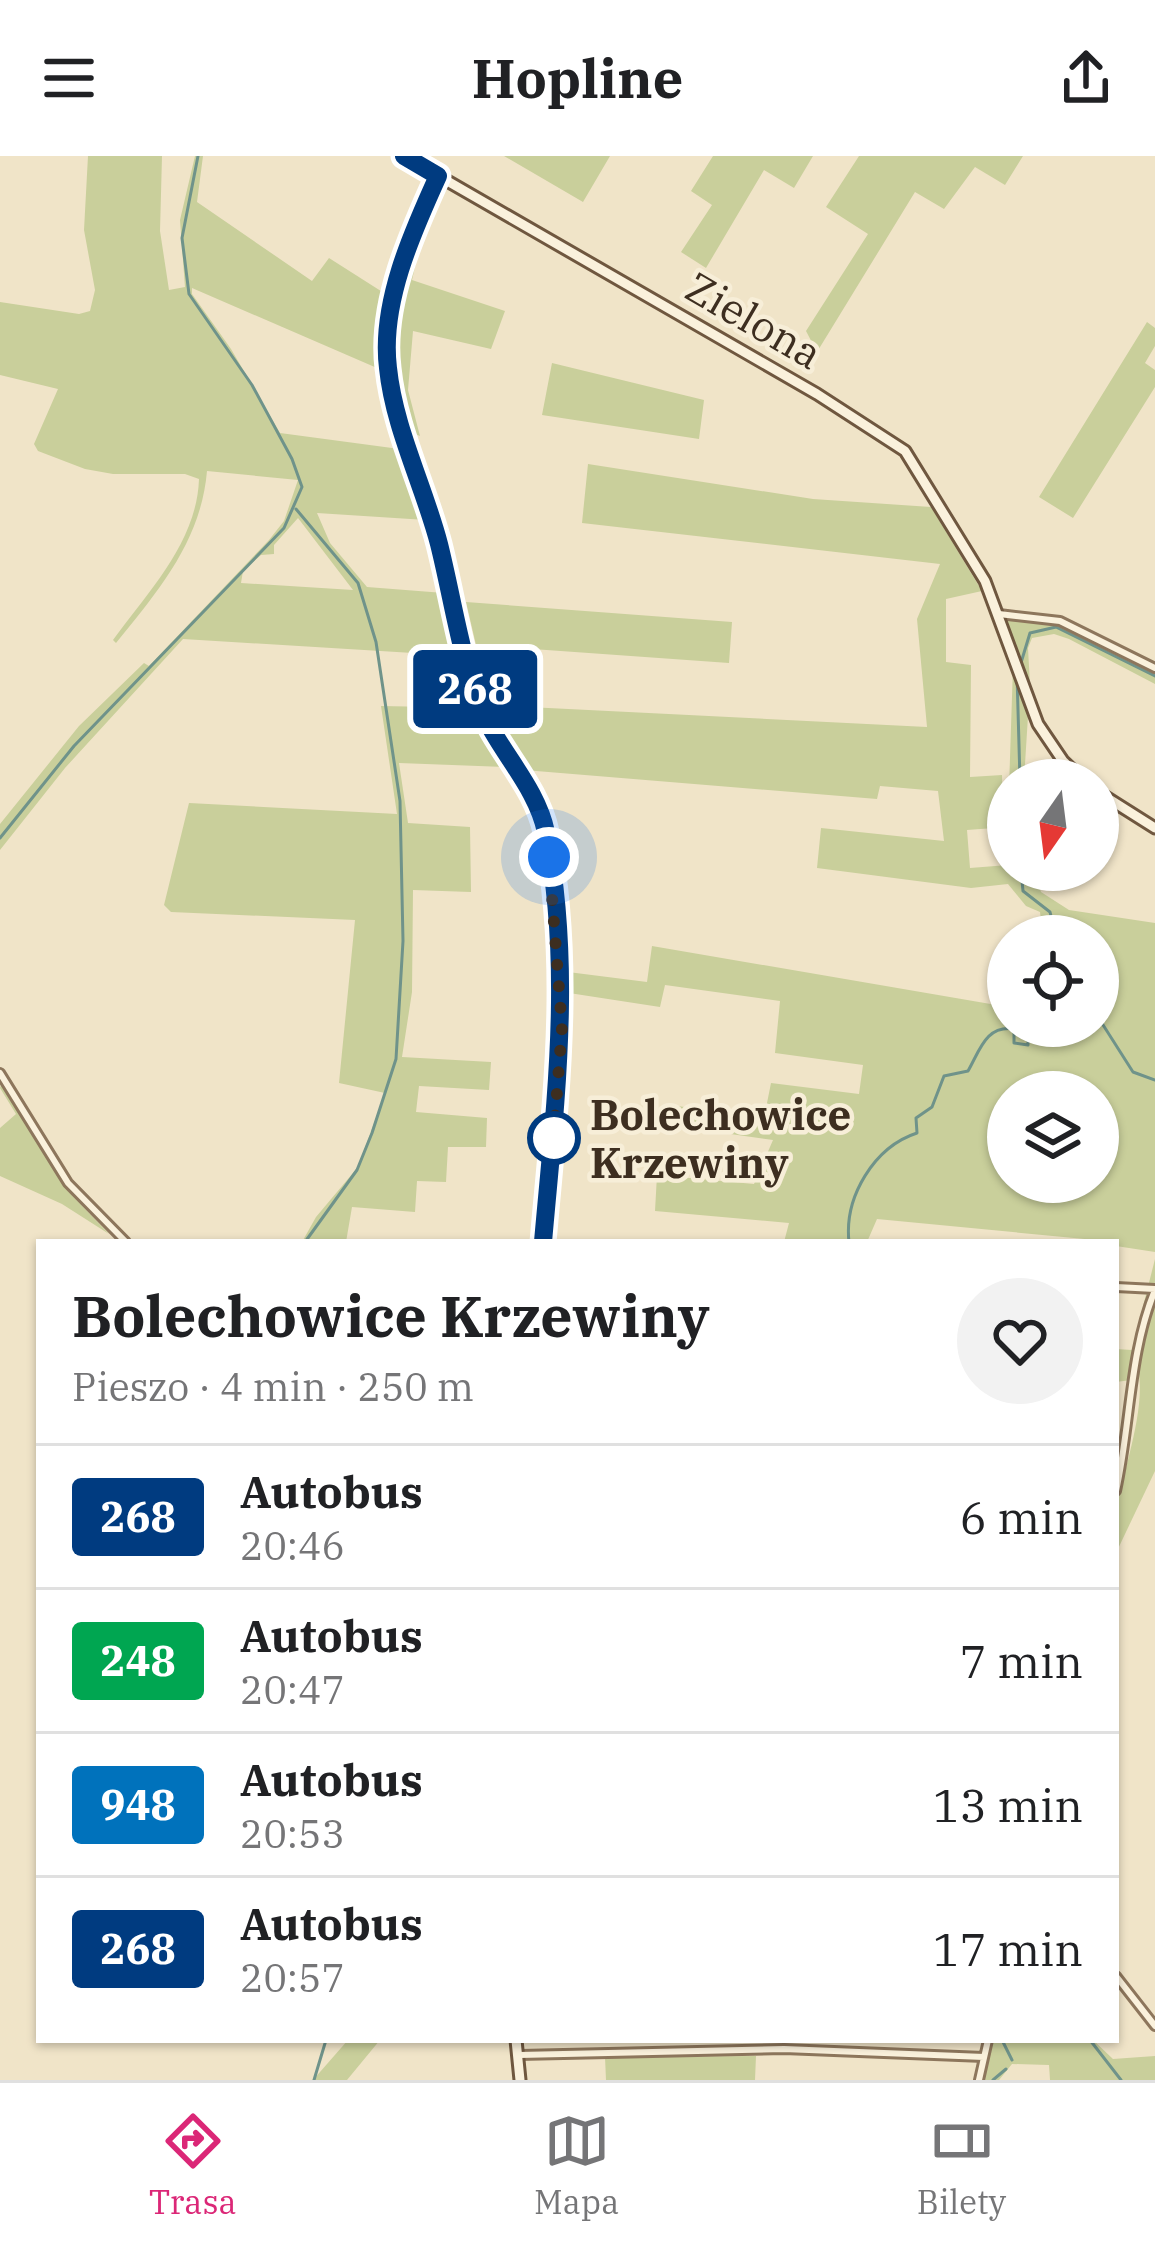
<!DOCTYPE html>
<html lang="pl">
<head>
<meta charset="utf-8">
<style>
  body { margin:0; font-family:"IBM Plex Serif",serif; background:#f2f2f2; color:#202124; height:100vh; display:flex; flex-direction:column; font-size:45px; white-space:nowrap }
  * { box-sizing:border-box; margin:0 }
  p { font-size:39px; color:#757577 }
  .icon { flex:none; width:66px; height:66px; fill:none; stroke:currentColor; stroke-width:2; stroke-linecap:round; stroke-linejoin:round }
  .map { position:relative; flex:1; overflow:hidden }
  .details { position:absolute; left:36px; top:1083px; width:1083px; height:804px; display:flex; flex-direction:column; background:#fff; border-radius:0px; box-shadow:0 3px 9px #0004 }
  .details>* { flex:none }
  .badge { padding:0 24px; border-radius:9px; font-size:42px; line-height:78px }
  .needle { width:78px; rotate:194deg }
  .controls { position:absolute; left:987px; top:603px; display:grid; gap:24px }
  .controls a { display:grid; place-items:center; width:132px; height:132px; border-radius:50%; background:#fff; box-shadow:0 3px 9px #0004; font-size:60px }
  .you { position:absolute; width:60px; height:60px; margin:-30px; border:9px solid #fff; border-radius:50%; background:#1a73e8; box-shadow:0 0 0 18px #1a73e833 }
  .map>.badge { position:absolute; translate:-50% -50%; box-shadow:0 0 0 6px #fff }
  .round { display:grid; place-items:center; flex:none; width:126px; height:126px; border-radius:63px; background:#f2f2f2 }
  .overview { display:flex; align-items:center; justify-content:space-between; height:204px; padding:0 36px }
  h1 { font-size:57px; font-weight:700; line-height:90px }
  ul { padding:0; list-style:none }
  li { display:flex; align-items:center; gap:36px; height:144px; padding:0 36px; border-top:3px solid #e0e0e0 }
  li div { flex:1 }
  li b { display:block; font-size:45px }
  li em { font-style:normal }
  li .badge { min-width:132px; font-weight:700; text-align:center }
  header { display:flex; justify-content:space-between; align-items:center; height:156px; padding:0 36px; background:#fff; font-size:54px; font-weight:700 }
  .menu { display:flex; justify-content:space-around; align-items:center; height:168px; border-top:3px solid #e0e0e0; background:#fff; font-size:33px; color:#757577 }
  .menu a { display:grid; justify-items:center; gap:6px }
  .menu .selected { color:#db2777 }
  .map>svg:first-child { display:block }
  .green { fill:#c9cf9b; fill-rule:evenodd }
  .lines { fill:none; stroke-linecap:round; stroke-linejoin:round }
  .stream { stroke:#6f938a; stroke-width:3 }
  .street-casing { stroke:#8d765c; stroke-width:12 }
  .secondary-casing { stroke:#6f573f; stroke-width:15 }
  .street { stroke:#faf1dc; stroke-width:6 }
  .secondary { stroke:#faf1dc; stroke-width:9 }
  .line-casing { stroke:#fff; stroke-width:27 }
  .line { stroke:#003b80; stroke-width:18 }
  .walk { stroke:#3d2e20; stroke-width:12; stroke-dasharray:0 21.6 }
  .stop-dot { fill:#fff; stroke:#003b80; stroke-width:6 }
  .labels { text-anchor:middle; dominant-baseline:central; stroke-width:9; stroke-linejoin:round; paint-order:stroke }
  .street-label { font-size:42px; fill:#3d2e20; stroke:#f7eed8 }
  .stop-label { font-size:42px; font-weight:bold; fill:#3d2e20; stroke:#f7eed8; text-anchor:start }
</style>
</head>
<body>
<header><svg class="icon" aria-label="menu" viewBox="0 0 24 24"><path d="M4 6h16M4 12h16M4 18h16"/></svg>Hopline<svg class="icon" aria-label="share" viewBox="0 0 24 24"><path d="M12 15V3M7 8l5-5 5 5M5 13v7h14v-7"/></svg></header>
<div class="map">
<svg width="1155" height="1924" viewBox="0 0 1155 1924">
  <rect width="100%" height="100%" fill="#f0e4c8"/>
  <path class="green" d="M 88,0 L 162,0 L 160,75 L 169,134 L 185,131 L 180,64 L 195,0 L 203,0 L 197,46 L 312,125 L 329,102 L 384,137 L 396,110 C 384,160 378,202 394,251 L 389,252 L 377,212 L 192,132 L 192,138 L 231,193 L 280,277 L 407,294 L 426,364 L 317,357 L 330,387 L 367,431 L 444,437 L 462,500 L 183,483 L 65,612 L 0,694 L 0,668 L 79,570 L 144,507 L 149,510 L 269,384 L 284,365 L 298,324 L 207,315 C 201,385 159,434 116,487 L 113,484 C 148,436 197,386 199,323 L 185,318 L 113,318 L 85,313 L 38,295 L 34,288 L 58,233 L 0,219 L 0,146 L 79,158 L 90,155 L 95,134 L 84,74 ZM 298,362 L 353,434 L 241,427 L 243,415 L 261,399 L 274,398 L 274,389 Z
    M 504,0 L 610,0 L 583,46 Z
    M 713,0 L 813,0 L 794,32 L 764,14 L 706,112 L 681,96 L 712,49 L 691,35 Z
    M 859,0 L 1023,0 L 1005,29 L 975,11 L 944,53 L 915,36 L 817,196 L 806,175 L 868,78 L 826,51 Z
    M 416,84 L 421,85 L 412,124 L 505,155 L 491,193 L 413,175 L 408,234 L 420,280 L 415,278 C 387,199 388,163 416,84 Z
    M 1147,166 L 1155,172 L 1155,190 L 1145,207 L 1155,214 L 1155,231 L 1073,362 L 1039,341 Z
    M 552,207 L 704,244 L 699,283 L 542,259 Z
    M 588,308 L 813,343 L 931,351 L 982,435 L 946,443 L 946,506 L 971,509 L 970,621 L 1002,619 L 1003,655 L 994,672 L 967,674 L 970,712 L 1008,709 L 1008,714 L 1034,714 L 1041,736 L 1069,754 L 1155,767 L 1155,1096 L 1116,1090 L 1116,1086 L 877,1063 L 867,1086 L 784,1086 L 789,1067 L 655,1055 L 657,1019 L 754,1028 L 773,984 L 667,969 L 670,949 L 764,962 L 771,927 L 859,938 L 863,909 L 775,897 L 780,845 L 665,829 L 660,851 L 569,837 L 568,816 L 647,826 L 652,790 L 1008,851 L 1008,870 L 1098,870 L 1098,780 L 1043,780 L 1040,756 L 1026,750 L 1008,728 L 971,732 L 817,712 L 821,672 L 944,685 L 938,635 L 880,630 L 877,643 L 524,614 L 489,549 L 927,571 L 917,463 L 940,408 L 582,367 ZM 1008,936 L 1098,936 L 1098,1026 L 1008,1026 Z
    M 466,446 L 732,466 L 729,507 L 476,489 Z
    M 1014,459 L 1062,468 L 1155,514 L 1155,528 L 1069,483 L 1054,478 L 1032,482 L 1028,492 L 1030,529 L 1005,466 Z
    M 1013,510 L 1028,560 L 1024,624 L 1008,624 L 1008,663 Z
    M 435,529 L 470,530 L 477,566 L 505,611 L 399,607 L 408,667 L 470,671 L 471,736 L 413,734 L 412,836 L 402,901 L 491,906 L 489,934 L 419,930 L 416,956 L 487,962 L 486,991 L 448,991 L 446,1026 L 417,1025 L 415,1056 L 352,1051 L 346,1086 L 302,1086 L 316,1061 L 358,1011 L 385,937 L 339,927 L 355,764 L 171,756 L 164,749 L 189,647 L 397,658 L 381,550 L 432,551 Z
    M 2,925 L 68,1035 L 109,1078 L 62,1048 L 0,1020 L 0,972 L 16,958 L 0,932 Z
    M 1155,1103 L 1155,1315 L 1116,1397 C 1116,1384 1115,1371 1116,1358 C 1121,1316 1155,1235 1132,1197 L 1131,1224 L 1116,1226 L 1116,1193 L 1132,1194 Z
    M 348,1884 L 380,1884 L 347,1924 L 313,1924 Z
    M 993,1884 L 1093,1884 L 1113,1903 L 1155,1900 L 1155,1924 L 1050,1924 L 1049,1909 L 1012,1908 L 999,1924 L 984,1924 Z
    M 756,1900 L 755,1924 L 606,1924 L 605,1901 Z"/>
  <g class="lines">
    <path class="stream" d="M 296,353 L 358,427 L 376,486 L 400,645 L 403,785 L 396,903 L 372,977 L 357,1014 L 305,1086
      M 1020,510 L 1030,477 L 1056,471 L 1155,520
      M 1017,519 L 1020,624
      M 0,682 L 74,590 L 284,372 L 302,331 L 292,303 L 252,229 L 189,138 L 182,82 L 198,0
      M 1021,714 L 1023,735 L 1050,756 L 1056,780
      M 1098,861 L 1133,916 L 1155,924
      M 849,1086 C 844,1041 874,991 917,977 L 916,962 L 932,951 L 944,920 L 968,915 C 980,894 986,869 1014,873 L 1014,887 L 1028,889 L 1028,870
      M 1002,1884 L 1012,1904
      M 1090,1884 L 1121,1924
      M 314,1924 L 326,1884
      M 993,1924 L 1006,1913"/>
    <g class="street-casing">
      <path id="street" d="M 999,458 L 1060,465 L 1155,512
        M 0,917 L 68,1027 L 126,1086
        M 1116,1131 L 1155,1133
        M 1116,1335 C 1131,1267 1129,1198 1155,1134
        M 1116,1820 L 1155,1870
        M 519,1899 L 784,1893 L 984,1901
        M 979,1924 L 988,1884"/>
    </g>
    <g class="secondary-casing">
      <path id="secondary" d="M 404,0 L 817,238 L 905,295 L 985,425 L 1038,568 L 1063,605 L 1083,624
        M 438,20 L 398,122 L 388,212 L 438,386 L 478,545 L 532,636 L 546,675 L 562,872 L 543,1086
        M 1098,636 L 1155,672
        M 516,1884 L 520,1924"/>
    </g>
    <use href="#street" class="street"/>
    <use href="#secondary" class="secondary"/>
  </g>
  <g class="lines">
    <g class="line-casing">
      <path id="line" d="M 404,0 L 438,20 C 412,77 380,148 388,212 C 394,272 424,330 439,388 C 452,440 460,497 479,547 C 496,593 536,628 546,676 C 573,814 555,949 543,1086"/>
    </g>
    <use href="#line" class="line"/>
    <path class="walk" d="M 549,701 L 562,872 L 553,987 L 554,982"/>
  </g>
  <circle class="stop-dot" cx="554" cy="982" r="24"/>
  <g class="labels">
    <g class="street-label">
      <text transform="translate(754 164) rotate(30)">Zielona</text>
    </g>
    <g class="stop-label">
      <text x="590" y="958">Bolechowice<tspan x="590" dy="48">Krzewiny</tspan></text>
    </g>
  </g>
</svg>
<div class="controls">
<a><svg class="needle" viewBox="-14 -14 28 28"><path d="M0-13l5 13h-10z" fill="#e53935"/><path d="M0 13l5-13h-10z" fill="#757577"/></svg></a>
<a><svg class="icon" aria-label="locate" viewBox="0 0 24 24"><circle cx="12" cy="12" r="6"/><path d="M12 2v4M12 18v4M2 12h4M18 12h4"/></svg></a>
<a><svg class="icon" aria-label="layers" viewBox="0 0 24 24"><path d="M12 4l9 5-9 5-9-5zM3 14l9 5 9-5"/></svg></a>
</div>
<div class="you" style="left:549px;top:701px"></div>
<b class="badge" style="left:475px;top:533px;background:#003b80;color:#fff">268</b>
<section class="details">
<div class="overview"><div><h1>Bolechowice Krzewiny</h1><p>Pieszo · 4 min · 250 m</p></div><a class="round"><svg class="icon" aria-label="heart" viewBox="0 0 24 24"><path d="M12 20l-8-8c-3-5 5-10 8-4 3-6 11-1 8 4z"/></svg></a></div>
<ul>
<li><span class="badge" style="background:#003b80;color:#fff">268</span><div><b>Autobus</b><p>20:46</p></div><em>6 min</em></li>
<li><span class="badge" style="background:#00a651;color:#fff">248</span><div><b>Autobus</b><p>20:47</p></div><em>7 min</em></li>
<li><span class="badge" style="background:#0072bc;color:#fff">948</span><div><b>Autobus</b><p>20:53</p></div><em>13 min</em></li>
<li><span class="badge" style="background:#003b80;color:#fff">268</span><div><b>Autobus</b><p>20:57</p></div><em>17 min</em></li>
</ul>
</section>
</div>
<nav class="menu">
<a class="selected"><svg class="icon" aria-label="directions" viewBox="0 0 24 24"><path d="M12 3l9 9-9 9-9-9zM9 14v-3h6M13 9l2 2-2 2"/></svg>Trasa</a>
<a><svg class="icon" aria-label="map" viewBox="0 0 24 24"><path d="M3 6l6-2 6 2 6-2v14l-6 2-6-2-6 2zM9 4v14M15 6v14"/></svg>Mapa</a>
<a><svg class="icon" aria-label="tickets" viewBox="0 0 24 24"><path d="M3 7h18v10H3zM15 7v10"/></svg>Bilety</a>
</nav>
</body>
</html>
